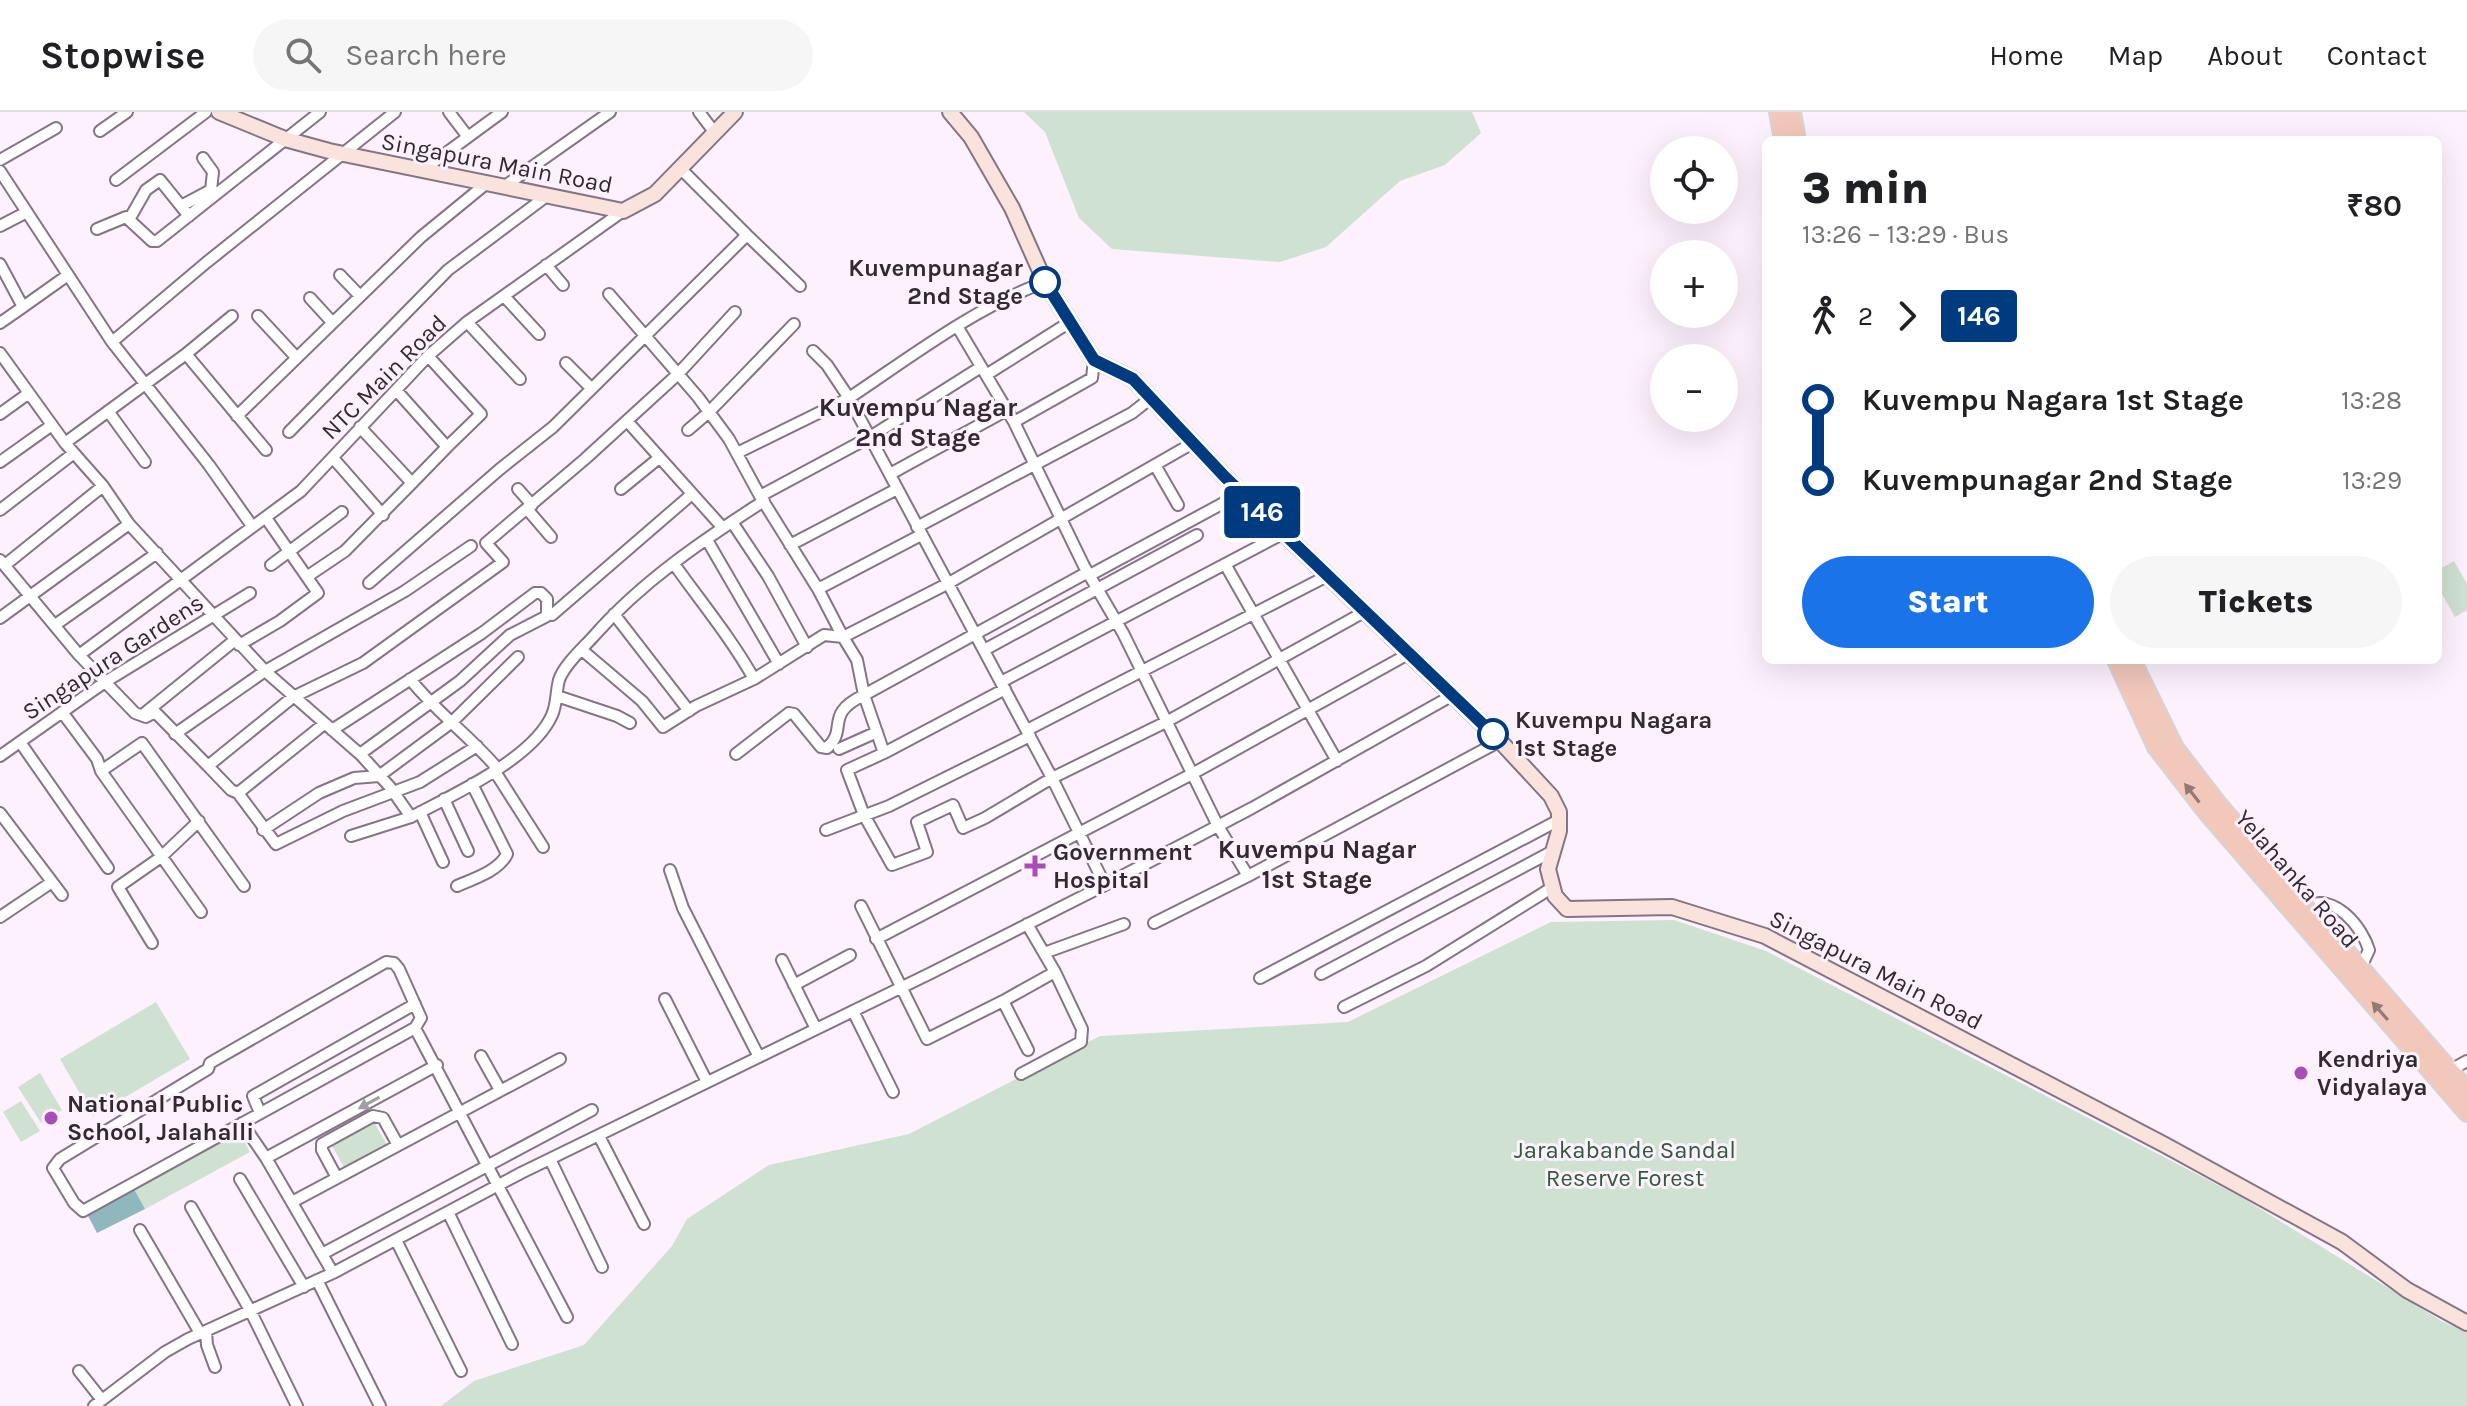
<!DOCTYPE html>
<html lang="en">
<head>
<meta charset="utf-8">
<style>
  body { margin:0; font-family:Karla,sans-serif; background:#f6f6f6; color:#202124; height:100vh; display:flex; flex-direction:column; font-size:30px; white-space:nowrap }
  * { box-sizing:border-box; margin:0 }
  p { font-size:26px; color:#757577 }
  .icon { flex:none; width:44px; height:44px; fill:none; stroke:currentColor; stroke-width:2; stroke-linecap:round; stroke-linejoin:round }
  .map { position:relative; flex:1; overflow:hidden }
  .sheet { position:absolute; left:1762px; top:24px; width:680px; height:528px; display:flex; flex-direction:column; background:#fff; border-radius:12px; box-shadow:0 8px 32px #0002 }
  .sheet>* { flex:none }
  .badge { padding:0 16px; border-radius:6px; font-size:28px; line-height:52px }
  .controls { position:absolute; left:1650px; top:24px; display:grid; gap:16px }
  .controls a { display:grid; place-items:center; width:88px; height:88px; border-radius:50%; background:#fff; box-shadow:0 8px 32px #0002; font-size:40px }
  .map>.badge { position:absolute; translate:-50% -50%; box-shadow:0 0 0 4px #fff }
  .legs { display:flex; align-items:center; gap:12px; height:88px; padding:0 40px; font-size:26px }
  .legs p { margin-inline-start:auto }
  .overview { display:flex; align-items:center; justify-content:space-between; height:136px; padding:0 40px }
  h1 { font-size:44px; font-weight:800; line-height:60px }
  .cta { display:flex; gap:16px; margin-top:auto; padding:16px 40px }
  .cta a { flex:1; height:92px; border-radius:48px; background:#1a73e8; color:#fff; font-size:32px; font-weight:800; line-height:92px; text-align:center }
  .cta a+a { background:#f6f6f6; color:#202124 }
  ul { padding:0 40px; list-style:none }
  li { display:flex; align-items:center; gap:28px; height:80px; font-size:30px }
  li i { display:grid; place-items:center; width:12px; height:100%; margin:0 10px; background:currentColor }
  li i::after { content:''; width:20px; height:20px; margin:-10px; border:6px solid; border-radius:50%; background:#fff }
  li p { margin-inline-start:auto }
  li:first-child i { background:linear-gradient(#0000 50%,currentColor 0) }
  li:last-child i { background:linear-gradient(currentColor 50%,#0000 0) }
  header { display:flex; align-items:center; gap:48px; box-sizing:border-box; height:112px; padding:0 40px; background:#fff; border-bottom:2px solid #e0e0e0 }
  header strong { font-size:38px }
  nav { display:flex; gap:44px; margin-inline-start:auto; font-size:28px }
  .search { width:560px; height:72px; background:#f6f6f6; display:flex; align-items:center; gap:20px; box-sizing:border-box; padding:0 28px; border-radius:44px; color:#757577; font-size:30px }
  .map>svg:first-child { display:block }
  .green { fill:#cfe1d1 }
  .water { fill:#8eb7be }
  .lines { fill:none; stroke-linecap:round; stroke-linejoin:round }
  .street-casing { stroke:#847486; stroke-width:14 }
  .secondary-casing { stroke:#847486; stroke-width:18 }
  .primary-casing { stroke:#d6d4d6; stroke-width:20 }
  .street { stroke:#fff; stroke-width:10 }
  .secondary { stroke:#f9e3dc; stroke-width:14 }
  .primary { stroke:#f2c8ba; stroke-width:16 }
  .oneway { fill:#927976 }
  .oneway2 { fill:#a29fa3 }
  .line-1-casing { stroke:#fff; stroke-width:18 }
  .line-1 { stroke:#003b80; stroke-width:12 }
  .stop-1-dot { fill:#fff; stroke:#003b80; stroke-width:4 }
  .poi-dot { fill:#a84cb7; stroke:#fcf1fd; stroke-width:3 }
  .labels { text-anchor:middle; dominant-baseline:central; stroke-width:6; stroke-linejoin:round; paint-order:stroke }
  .street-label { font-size:24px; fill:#312a32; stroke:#fcf1fd }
  .stop-label { font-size:24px; font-weight:bold; fill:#312a32; stroke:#fcf1fd; text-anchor:end }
  .poi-label { font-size:24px; font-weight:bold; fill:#312a32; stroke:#fcf1fd; text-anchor:start }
  .park-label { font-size:24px; fill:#305b37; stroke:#fcf1fd }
  .neighbourhood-label { font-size:26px; font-weight:bold; fill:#312a32; stroke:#fcf1fd }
</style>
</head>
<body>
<header>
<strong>Stopwise</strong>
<div class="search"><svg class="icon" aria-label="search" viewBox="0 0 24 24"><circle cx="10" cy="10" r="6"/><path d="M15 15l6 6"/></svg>Search here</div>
<nav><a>Home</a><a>Map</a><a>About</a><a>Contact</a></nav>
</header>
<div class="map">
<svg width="2467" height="1294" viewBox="0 0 2467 1294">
  <rect width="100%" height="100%" fill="#fcf1fd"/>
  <path class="green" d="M 1024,0 L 1472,0 L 1481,21 L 1445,53 L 1400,69 L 1326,135 L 1280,150 L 1112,137 L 1079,106 L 1045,20 Z
    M 2454,449 L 2467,472 L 2467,498 L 2455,505 L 2438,475 L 2438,458 Z
    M 1674,808 L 1766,839 L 2241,1085 L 2443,1210 L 2467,1220 L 2467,1294 L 441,1294 L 474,1269 L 584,1233 L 672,1134 L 687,1107 L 769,1053 L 909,1022 L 1100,924 L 1348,910 L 1551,810 Z
    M 156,890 L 190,947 L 93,1004 L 60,947 Z
    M 40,961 L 62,998 L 41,1011 L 18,975 Z
    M 21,989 L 40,1019 L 21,1030 L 3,1000 Z
    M 374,1010 L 387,1033 L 345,1057 L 332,1034 Z
    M 238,1018 L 250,1040 L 145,1097 L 133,1075 Z"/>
  <path class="water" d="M 133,1075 L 145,1097 L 97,1121 L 86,1100 Z"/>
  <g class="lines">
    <g class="street-casing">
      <path id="street" d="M 449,0 L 468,25
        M 699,0 L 715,21
        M 100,19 L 127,0
        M 0,48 L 56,16
        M 423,58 L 502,0
        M 0,59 L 112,230 L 209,353 L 252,414
        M 116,68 L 206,0
        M 505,74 L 610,0
        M 181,94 L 211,78 L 213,60 L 203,46
        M 130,106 L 146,78 L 160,68 L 189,104
        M 0,114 L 27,100
        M 97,117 L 126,105 L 152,129 L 157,129 L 320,0
        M 747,123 L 800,174
        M 0,152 L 23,195 L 68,163
        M 546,153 L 563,173
        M 340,163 L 360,184
        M 504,184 L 539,222
        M 310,186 L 332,210
        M 232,204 L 186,242 L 266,338
        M 258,204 L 296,245
        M 467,210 L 520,267
        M 0,211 L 23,195
        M 957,214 L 1014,310 L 1084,454 L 1123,521 L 1218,714 L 1248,764 L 1500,629
        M 112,230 L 207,150 L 395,0
        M 0,241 L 65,331 L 103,374 L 129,412 L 265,559 L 361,643 L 390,675 L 411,705 C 452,683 533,647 552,603 C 557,592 556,579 559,568 C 564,553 583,536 593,525 C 641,470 703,428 764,389
        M 428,244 L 481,302 L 447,335
        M 566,251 L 591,276
        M 986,263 L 1070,210
        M 396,278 L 447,335 L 412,371
        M 108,299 L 145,350
        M 0,302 L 29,281
        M 237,304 L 421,125 L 487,71
        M 627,309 L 723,416
        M 1014,310 L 1092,266 L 1094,248
        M 688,318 L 709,300 L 794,212
        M 289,320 L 448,158 L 548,83
        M 65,331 L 186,242
        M 737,341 L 849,286 L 827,253 L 813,239
        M 333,346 L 383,403
        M 0,350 L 52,313
        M 1155,353 L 1178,393
        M 890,362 L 1007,298
        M 518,377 L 532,393
        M 621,377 L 659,346
        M 760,384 L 870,325 L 981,255
        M 527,397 L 551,425
        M 0,398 L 74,341
        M 732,410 L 768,464 L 807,535
        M 917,415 L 1132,301 L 1151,286
        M 707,428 L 779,552
        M 790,433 L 897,377
        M 0,448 L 79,543 L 135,601 L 146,605 L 155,600 L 208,654 L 293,585 L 363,551 L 503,450 L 486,431 L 585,347 L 678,262 L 735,200
        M 674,452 C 701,490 731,526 754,567
        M 1225,452 L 1337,649
        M 5,453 L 103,374
        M 271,453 L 342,400
        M 1088,460 L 864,583 L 857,548 L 843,525 L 947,472 L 1193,331
        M 1090,463 L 1242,381
        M 308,464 L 345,439 L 412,371 L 360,315
        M 369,471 L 500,357 L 553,315 L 747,123 L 680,56
        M 818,477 L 921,423
        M 614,502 L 689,599
        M 552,503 L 692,382
        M 0,506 L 129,412
        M 55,513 L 157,441
        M 239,533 L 280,509 L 318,481 L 266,406
        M 582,538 L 642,589 L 663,615 L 696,594 L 754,567 L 824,523 L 843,525 L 818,477 L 760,384 L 729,327 L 698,285 L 609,182
        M 984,538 L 1197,423
        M 79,543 L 301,379 L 428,244 L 467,210 L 623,99
        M 410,567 C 436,600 470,624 497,656
        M 1001,570 L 1284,421
        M 557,584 L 617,604 L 630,611
        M 62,600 L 97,647 L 101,659 L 201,800
        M 145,601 L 235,528
        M 332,618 L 482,521 L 535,481 L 541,481 L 547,487 L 547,504 L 510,523 L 460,569 L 360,642
        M 1027,618 L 1329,463
        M 175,622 L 265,559 L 405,479 L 471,434
        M 20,630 L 108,756
        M 839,637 L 877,620
        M 884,641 L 847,658 L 864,703 L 892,753 L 927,740 L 917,710 L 953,693 L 963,716 L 985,706 L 1052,666 L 1166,610 L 1366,499
        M 736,642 L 789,601 L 794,602 L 821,635 L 827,636 C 849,616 823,603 864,583 L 884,641 L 1005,577
        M 0,644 L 105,570 L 250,481
        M 208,654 L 231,678 L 238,681 L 276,732 L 343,699 L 420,670 L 477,634
        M 494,658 L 543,735
        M 101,659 L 142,631 L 244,774
        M 238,681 L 324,612
        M 444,687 L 468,739
        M 420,700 L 443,750
        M 0,701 L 62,783
        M 263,718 L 319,681 L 354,666 L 379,664 L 452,610 L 518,545
        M 826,718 L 889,694 L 1030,624
        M 351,724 L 411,705
        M 670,758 L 683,796 L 759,945
        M 1105,773 L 1252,696 L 1453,583
        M 457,774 C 473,767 499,759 507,742 L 472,672
        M 861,794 L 927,927 L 1003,889 L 1028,938
        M 2307,794 C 2335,781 2362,815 2369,838 L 2361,855
        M 0,805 L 52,770
        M 1154,811 L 1248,764
        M 1027,812 L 1055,860
        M 876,827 L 1192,662 L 1410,541
        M 152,831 L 118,775 L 161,745 L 199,709
        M 1044,841 L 1124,812
        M 782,848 L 816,917
        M 386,850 L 394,851 L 399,857 L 421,906 L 415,916 L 83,1099 L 74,1091 L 53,1056 L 60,1047 L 208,957 L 210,951 Z
        M 1321,862 L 1553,739
        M 1260,866 L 1559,708
        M 794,873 L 850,843
        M 665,887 L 707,970
        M 1003,889 L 1055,860 L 1082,917 L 1081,930 L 1021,962
        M 1344,895 L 1426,854 L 1553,775
        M 853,899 L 893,980
        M 415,916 L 567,1205
        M 481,944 L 500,978
        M 2447,960 L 2467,949
        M 260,1001 L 253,984 L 415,892
        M 242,1011 L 266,1046 L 333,1161
        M 599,1024 L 644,1112
        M 266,1046 L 437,953
        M 550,1047 L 602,1155
        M 337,1066 L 322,1038 L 322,1032 L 373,1004 L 383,1006 L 398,1033
        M 240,1067 L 304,1175
        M 292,1090 L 560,947
        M 191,1095 L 250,1198 L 297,1294
        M 448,1100 L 512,1232
        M 140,1118 L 200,1221
        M 396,1128 L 461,1259
        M 322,1142 L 592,998
        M 317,1168 L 380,1294
        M 206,1219 L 207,1233 L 215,1255
        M 79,1259 L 102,1288
        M 94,1294 L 165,1240 L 188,1227 L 333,1161 L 521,1061 L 931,861 L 1105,773 L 1052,666 L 849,286 C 912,244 974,196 1045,170"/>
    </g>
    <g class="secondary-casing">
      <path id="secondary" d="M 219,0 L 285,27 L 329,39 L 623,99 L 655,82 L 735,0
        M 950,0 L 971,25 L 1012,96 L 1045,170 L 1094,248 L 1133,267 L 1225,365 L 1500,629 L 1551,684 L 1559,700 L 1559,719 L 1548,757 L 1555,784 L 1567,797 L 1672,795 L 1765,824 L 2165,1033 L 2342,1130 L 2407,1178 L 2467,1211"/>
    </g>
    <g class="primary-casing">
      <path id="primary" d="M 1778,0 L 1783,28
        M 1792,0 L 1797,28
        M 2116,548 L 2156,635 L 2208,702 L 2467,1001
        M 2132,548 L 2175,636 L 2219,693 L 2467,978"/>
    </g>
    <use href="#street" class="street"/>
    <use href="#secondary" class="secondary"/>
    <use href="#primary" class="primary"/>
  </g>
  <defs><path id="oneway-solid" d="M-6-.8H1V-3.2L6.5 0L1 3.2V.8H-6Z" transform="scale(2)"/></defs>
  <g class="oneway">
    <use href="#oneway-solid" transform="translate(2192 681) rotate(-128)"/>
    <use href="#oneway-solid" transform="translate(2380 899) rotate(-131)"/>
  </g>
  <use class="oneway2" href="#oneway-solid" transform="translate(369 991) rotate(151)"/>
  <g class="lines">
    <g class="line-1-casing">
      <path id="line-1" d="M 1045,170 L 1094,248 L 1133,267 L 1225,365 L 1493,622"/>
    </g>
    <use href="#line-1" class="line-1"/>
  </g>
  <g class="stop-1-dot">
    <circle cx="1045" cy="170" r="14"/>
    <circle cx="1493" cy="622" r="14"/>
  </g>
  <g class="poi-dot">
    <path d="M1031 742h8v8h8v8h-8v8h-8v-8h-8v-8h8z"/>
    <circle cx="2301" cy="961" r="8"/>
    <circle cx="51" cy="1006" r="8"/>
  </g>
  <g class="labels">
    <g class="street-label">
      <text transform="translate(497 51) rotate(11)">Singapura Main Road</text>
      <text transform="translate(384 265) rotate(-45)">NTC Main Road</text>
      <text transform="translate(113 545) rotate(-33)">Singapura Gardens</text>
      <text transform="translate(2297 767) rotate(49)">Yelahanka Road</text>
      <text transform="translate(1876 858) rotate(27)">Singapura Main Road</text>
    </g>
    <g class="stop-label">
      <text x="1023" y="156">Kuvempunagar<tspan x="1023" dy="28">2nd Stage</tspan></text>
      <text x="1515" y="608" text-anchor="start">Kuvempu Nagara<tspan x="1515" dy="28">1st Stage</tspan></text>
    </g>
    <g class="poi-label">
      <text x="1053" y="740">Government<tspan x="1053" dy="28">Hospital</tspan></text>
      <text x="2317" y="947">Kendriya<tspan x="2317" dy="28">Vidyalaya</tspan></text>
      <text x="67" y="992">National Public<tspan x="67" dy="28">School, Jalahalli</tspan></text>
    </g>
    <g class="park-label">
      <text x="1625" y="1038">Jarakabande Sandal<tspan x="1625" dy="28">Reserve Forest</tspan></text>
    </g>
    <g class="neighbourhood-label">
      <text x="918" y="295">Kuvempu Nagar<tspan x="918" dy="30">2nd Stage</tspan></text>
      <text x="1317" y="737">Kuvempu Nagar<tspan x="1317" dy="30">1st Stage</tspan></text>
    </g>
  </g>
</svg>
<div class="controls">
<a><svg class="icon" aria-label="locate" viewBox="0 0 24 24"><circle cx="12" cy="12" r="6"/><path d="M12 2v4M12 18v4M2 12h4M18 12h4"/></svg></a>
<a>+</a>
<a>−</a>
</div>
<b class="badge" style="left:1262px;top:400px;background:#003b80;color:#fff">146</b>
<section class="sheet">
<div class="overview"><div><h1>3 min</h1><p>13:26 – 13:29 · Bus</p></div><b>₹80</b></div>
<div class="legs"><svg class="icon" aria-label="walk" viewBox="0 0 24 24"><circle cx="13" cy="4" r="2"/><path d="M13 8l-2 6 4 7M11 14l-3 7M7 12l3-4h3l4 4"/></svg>2<svg class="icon" aria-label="forward" viewBox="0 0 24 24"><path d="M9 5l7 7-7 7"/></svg><b class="badge" style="background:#003b80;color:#fff">146</b></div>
<ul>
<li><i style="color:#003b80"></i><b>Kuvempu Nagara 1st Stage</b><p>13:28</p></li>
<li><i style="color:#003b80"></i><b>Kuvempunagar 2nd Stage</b><p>13:29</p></li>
</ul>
<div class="cta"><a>Start</a><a>Tickets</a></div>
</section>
</div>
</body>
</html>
